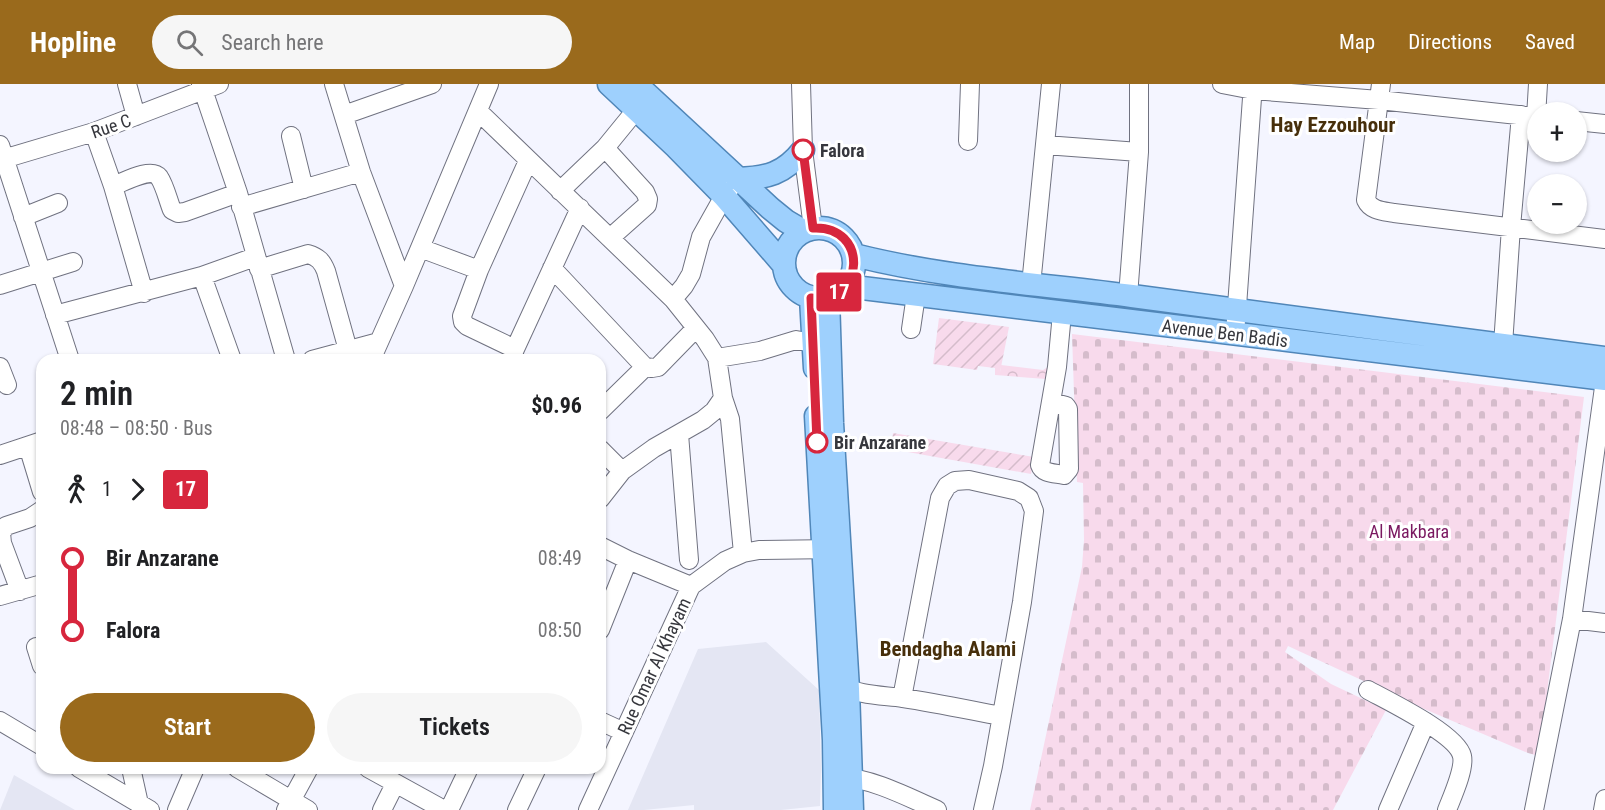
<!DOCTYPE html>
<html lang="en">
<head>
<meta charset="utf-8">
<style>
  body { margin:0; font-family:"Roboto Condensed",sans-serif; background:#f6f6f6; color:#202124; height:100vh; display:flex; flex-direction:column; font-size:22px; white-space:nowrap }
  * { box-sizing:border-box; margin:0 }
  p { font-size:20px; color:#757577 }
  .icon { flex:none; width:33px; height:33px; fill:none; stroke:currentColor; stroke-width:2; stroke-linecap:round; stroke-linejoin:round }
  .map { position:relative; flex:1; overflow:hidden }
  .side { position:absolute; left:36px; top:270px; width:570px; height:420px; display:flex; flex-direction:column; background:#fff; border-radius:18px; box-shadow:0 2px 4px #0004 }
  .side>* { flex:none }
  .badge { padding:0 12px; border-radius:4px; font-size:21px; line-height:39px }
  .tools { position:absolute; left:1527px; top:18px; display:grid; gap:12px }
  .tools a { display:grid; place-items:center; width:60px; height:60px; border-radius:50%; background:#fff; box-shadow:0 2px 4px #0004; font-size:30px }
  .map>.badge { position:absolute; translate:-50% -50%; box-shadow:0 0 0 3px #fff }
  .legs { display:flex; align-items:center; gap:9px; height:66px; padding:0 24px; font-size:20px }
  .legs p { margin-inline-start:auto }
  .overview { display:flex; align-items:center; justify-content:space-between; height:102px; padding:0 24px }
  h1 { font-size:33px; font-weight:600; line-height:45px }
  .button { display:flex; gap:12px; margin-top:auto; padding:12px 24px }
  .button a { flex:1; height:69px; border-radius:36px; background:#9a6a1c; color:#fff; font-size:24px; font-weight:600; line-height:69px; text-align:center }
  .button a+a { background:#f6f6f6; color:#202124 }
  ul { padding:0 24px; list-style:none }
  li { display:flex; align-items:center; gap:21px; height:72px; font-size:22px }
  li i { display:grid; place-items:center; width:9px; height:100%; margin:0 8px; background:currentColor }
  li i::after { content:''; width:15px; height:15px; margin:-8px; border:4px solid; border-radius:50%; background:#fff }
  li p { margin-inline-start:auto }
  li:first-child i { background:linear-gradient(#0000 50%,currentColor 0) }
  li:last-child i { background:linear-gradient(currentColor 50%,#0000 0) }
  header { display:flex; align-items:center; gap:36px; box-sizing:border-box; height:84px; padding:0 30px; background:#9a6a1c; color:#fff }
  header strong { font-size:28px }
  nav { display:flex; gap:33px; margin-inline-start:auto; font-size:21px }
  .search { width:420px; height:54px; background:#f6f6f6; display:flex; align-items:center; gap:15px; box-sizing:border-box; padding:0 21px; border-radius:33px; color:#757577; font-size:22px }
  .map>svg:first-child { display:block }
  .built { fill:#e4e6f3 }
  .forest { fill:url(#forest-crowns) }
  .cemetery { fill:url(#cemetery-stones) }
  .garden { fill:url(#garden-furrows) }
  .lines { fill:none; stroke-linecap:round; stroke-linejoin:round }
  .minor-casing { stroke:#707280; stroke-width:20 }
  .major-casing { stroke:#5086b8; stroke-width:25 }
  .minor { stroke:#fff; stroke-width:18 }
  .major { stroke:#9ed0fd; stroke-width:22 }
  .line-1-casing { stroke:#fff; stroke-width:14 }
  .line-1 { stroke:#d7263d; stroke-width:9 }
  .stop-1-dot { fill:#fff; stroke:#d7263d; stroke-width:3 }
  .labels { text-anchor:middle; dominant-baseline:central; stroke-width:6; stroke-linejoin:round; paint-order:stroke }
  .street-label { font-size:18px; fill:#36373d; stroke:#fff }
  .stop-label { font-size:18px; font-weight:bold; fill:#36373d; stroke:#fff; text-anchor:start }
  .park-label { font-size:18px; fill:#7a1860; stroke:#fff }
  .quarter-label { font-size:21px; font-weight:bold; fill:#472f0b; stroke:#fff }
</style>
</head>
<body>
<header>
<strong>Hopline</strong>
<div class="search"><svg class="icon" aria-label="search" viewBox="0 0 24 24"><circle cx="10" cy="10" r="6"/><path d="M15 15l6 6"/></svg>Search here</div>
<nav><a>Map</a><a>Directions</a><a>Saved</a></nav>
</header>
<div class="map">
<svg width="1605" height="726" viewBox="0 0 1605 726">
  <defs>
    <pattern id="forest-crowns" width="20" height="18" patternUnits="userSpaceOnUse" patternTransform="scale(1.5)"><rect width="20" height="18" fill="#f8daec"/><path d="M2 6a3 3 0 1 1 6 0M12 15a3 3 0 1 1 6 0" fill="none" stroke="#d5bccb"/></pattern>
    <pattern id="cemetery-stones" width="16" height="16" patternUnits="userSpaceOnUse" patternTransform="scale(1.5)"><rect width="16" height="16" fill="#f8daec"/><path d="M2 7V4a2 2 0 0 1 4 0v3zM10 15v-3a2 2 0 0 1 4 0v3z" fill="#d5bccb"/></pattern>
    <pattern id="garden-furrows" width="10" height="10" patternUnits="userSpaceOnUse" patternTransform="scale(1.5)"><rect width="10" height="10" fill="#f8daec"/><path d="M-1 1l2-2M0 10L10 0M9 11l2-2" fill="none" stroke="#d5bccb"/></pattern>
  </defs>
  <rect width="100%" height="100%" fill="#f4f5ff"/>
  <path class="built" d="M 766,558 L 819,606 L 821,685 L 820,722 L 781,726 L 694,726 L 694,721 L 644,726 L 628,726 L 698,565 Z
    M 14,691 L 75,726 L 0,726 Z"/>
  <path class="forest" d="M 1001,281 L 1043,286 L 1048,283 L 1046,295 L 995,291 L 995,288 L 1000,288 Z"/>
  <path class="cemetery" d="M 1072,250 L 1584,313 L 1539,672 L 1528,669 L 1422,624 L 1288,562 L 1285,568 L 1331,600 L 1386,626 L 1333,726 L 1030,726 L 1082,483 L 1084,456 L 1083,399 L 1077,398 Z"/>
  <path class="garden" d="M 939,234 L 1009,243 L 1000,288 L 995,288 L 995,284 L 978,282 L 977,286 L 933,280 Z
    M 893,349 L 1034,373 L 1031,390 L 891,365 Z"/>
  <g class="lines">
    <g class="minor-casing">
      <path id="minor" d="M 127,0 L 136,32
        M 201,0 L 238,109 L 286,276
        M 334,0 L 361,88 L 404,202
        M 801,0 L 803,66 L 813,144
        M 1222,0 L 1253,6 L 1379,16 L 1536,33
        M 1381,0 L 1366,116 C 1371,127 1384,127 1394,129 L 1605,155
        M 478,27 L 673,215 L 705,255 L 717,274 L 723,314 L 714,327 L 703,336 L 654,364 L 622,387 L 600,415
        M 344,31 L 432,0
        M 1538,33 L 1536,33 L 1538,0
        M 1576,37 L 1605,40
        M 94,48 L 113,102 L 144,209
        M 291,52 L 304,105
        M 968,57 L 970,0
        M 0,61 L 70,276
        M 1045,61 L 1139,68
        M 605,64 L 645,108 L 648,115 L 647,121 L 610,154
        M 0,76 L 94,48 L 219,0
        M 113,102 C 124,98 151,83 159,93 C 165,102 168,116 172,126 L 178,129 L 185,128 L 238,109
        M 560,107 L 605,64 L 636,26
        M 241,123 L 361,88
        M 23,133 L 58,119
        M 420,164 L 479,186
        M 552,184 L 645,283 L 652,284 L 658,283 L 696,244
        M 259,185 L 308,170 C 318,173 322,177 326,187 L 348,266
        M 202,192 L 232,276
        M 0,201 L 73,178
        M 1031,201 L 1051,0
        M 1128,212 L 1139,68 L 1139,0
        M 673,215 L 684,202 L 691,190 L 701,153 L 724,112 L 731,103
        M 55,231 L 202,192 L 255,173
        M 911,245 L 916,211
        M 1235,250 L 1253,0
        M 1503,261 L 1511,143 L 1521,31
        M 515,265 L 467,242 L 463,238 L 462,232 L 479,186 L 528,77
        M 717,274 L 760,267 L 796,256 L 813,259
        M 312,276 L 379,258
        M 371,276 L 404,202 L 489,0
        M 511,276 L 515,265 L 580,124
        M 0,283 L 7,301
        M 723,314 L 730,335 L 743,469
        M 1051,318 L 1066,322 L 1068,325 L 1069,385 L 1064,391 C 1055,389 1043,390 1040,381 L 1057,283 L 1062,229
        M 600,327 L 645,283
        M 679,350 L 689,476
        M 28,362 L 42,408
        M 600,365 L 622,387
        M 0,371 L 42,357
        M 600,462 L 628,476 L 691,502
        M 20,507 L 2,459 L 1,449 L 6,442 L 30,434 L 42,426
        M 0,512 L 42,500
        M 1572,535 L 1605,539
        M 600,546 L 628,476
        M 36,563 L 42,582
        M 839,600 C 859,612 881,611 903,614 C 936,619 969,626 1001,632
        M 1368,606 C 1388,617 1457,650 1462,672 C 1465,685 1452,713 1447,726
        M 902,614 L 940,414 L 947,402 L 955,397 L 969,396 L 1018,407 L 1029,414 L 1034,427 L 1022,518 L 993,682 L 983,726
        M 0,637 L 42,662
        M 600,637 L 624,648
        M 79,684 L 150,726
        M 131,684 L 139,720
        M 237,684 L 308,726
        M 368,684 L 444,726
        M 840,693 C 869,693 910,714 937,726
        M 177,726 L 195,684
        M 286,726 L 309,684
        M 382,726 L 395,700
        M 449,726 L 469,684
        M 517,726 L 537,684
        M 588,726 L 691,502 L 725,477 L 743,469 L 759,466 L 835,465
        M 1388,726 L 1426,638
        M 1534,726 L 1572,535 L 1605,296
        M 1603,726 L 1605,715"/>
    </g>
    <g class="major-casing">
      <path id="major" d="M 609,0 L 676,63 L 724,112 L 783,180
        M 636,0 L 770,124 L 786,137 L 803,147
        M 737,95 C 767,94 784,90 803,66
        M784 179a35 35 0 1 1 70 0a35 35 0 1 1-70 0Z
        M 854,171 C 945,194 1039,200 1132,212 C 1290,233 1447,254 1605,274
        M 846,202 L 1605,295
        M 828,213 L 832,339 L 848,605 L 852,726
        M 811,214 L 815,284
        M 816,332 L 834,656 L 835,726"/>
    </g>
    <use href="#minor" class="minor"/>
    <use href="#major" class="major"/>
  </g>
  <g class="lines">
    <g class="line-1-casing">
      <path id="line-1" d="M 803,66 L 813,144 C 869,141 866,220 811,214 L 817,358"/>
    </g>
    <use href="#line-1" class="line-1"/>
  </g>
  <g class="stop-1-dot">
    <circle cx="803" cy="66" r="10"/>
    <circle cx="817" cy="358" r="10"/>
  </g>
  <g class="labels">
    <g class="street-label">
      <text transform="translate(111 42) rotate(-19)">Rue C</text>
      <text transform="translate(1225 249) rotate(7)">Avenue Ben Badis</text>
      <text transform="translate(654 582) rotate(-65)">Rue Omar Al Khayam</text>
    </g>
    <g class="stop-label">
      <text x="820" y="66">Falora</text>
      <text x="834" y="358">Bir Anzarane</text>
    </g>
    <g class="park-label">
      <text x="1409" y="447">Al Makbara</text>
    </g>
    <g class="quarter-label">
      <text x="1333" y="41">Hay Ezzouhour</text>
      <text x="948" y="565">Bendagha Alami</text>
    </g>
  </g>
</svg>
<div class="tools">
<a>+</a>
<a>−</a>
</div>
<b class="badge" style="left:839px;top:208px;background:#d7263d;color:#fff">17</b>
<section class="side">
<div class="overview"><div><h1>2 min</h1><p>08:48 – 08:50 · Bus</p></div><b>$0.96</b></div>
<div class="legs"><svg class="icon" aria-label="walk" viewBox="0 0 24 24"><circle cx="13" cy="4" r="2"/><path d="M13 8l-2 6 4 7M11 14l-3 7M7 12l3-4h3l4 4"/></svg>1<svg class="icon" aria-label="forward" viewBox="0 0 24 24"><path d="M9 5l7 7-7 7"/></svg><b class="badge" style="background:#d7263d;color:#fff">17</b></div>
<ul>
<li><i style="color:#d7263d"></i><b>Bir Anzarane</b><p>08:49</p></li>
<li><i style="color:#d7263d"></i><b>Falora</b><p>08:50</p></li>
</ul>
<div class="button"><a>Start</a><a>Tickets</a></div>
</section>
</div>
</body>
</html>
